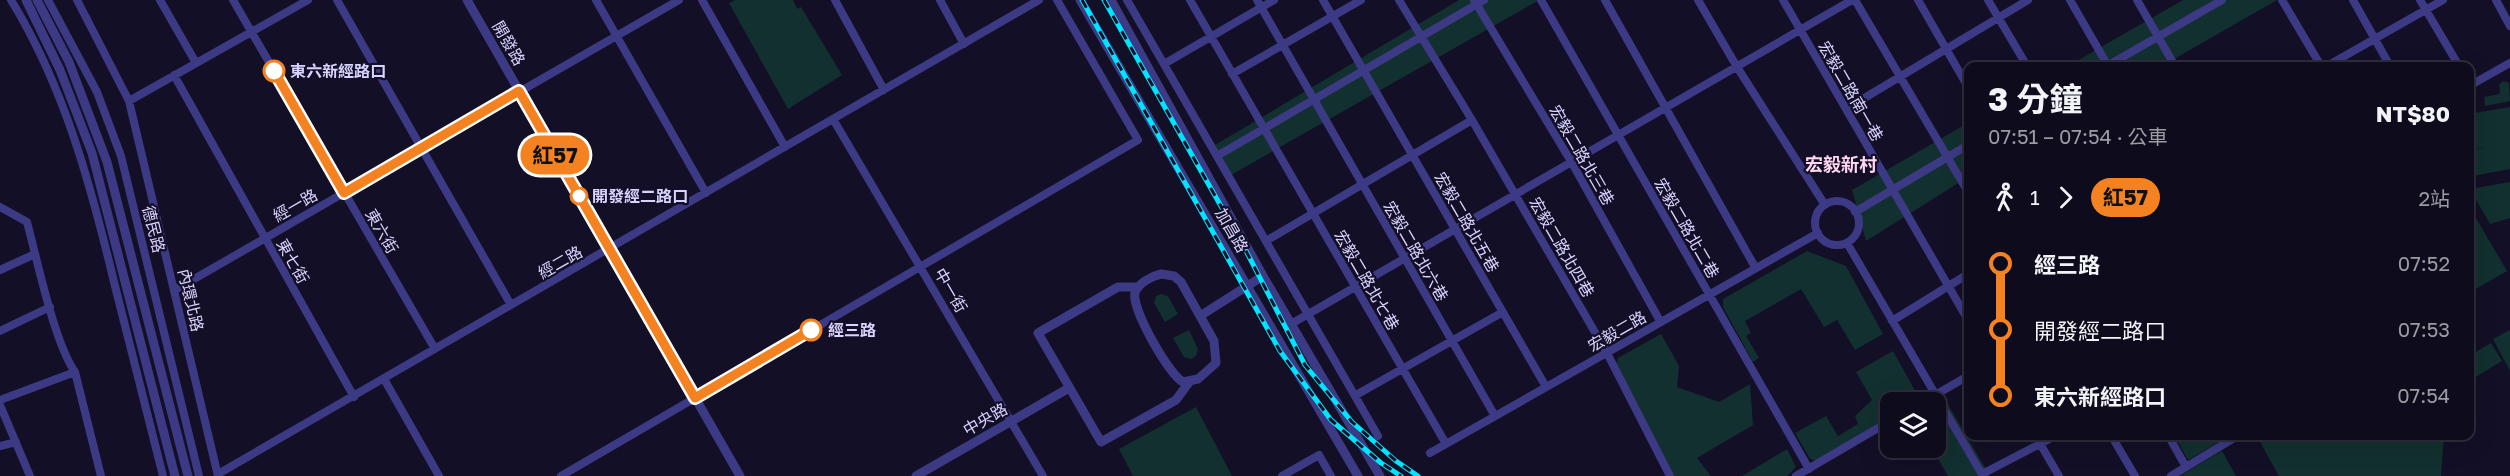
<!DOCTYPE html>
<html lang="zh-TW">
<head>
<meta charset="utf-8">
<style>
  body { margin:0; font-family:"Golos Text","Noto Sans TC",sans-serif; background:#1c1929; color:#f1f3f6; height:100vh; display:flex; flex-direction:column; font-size:22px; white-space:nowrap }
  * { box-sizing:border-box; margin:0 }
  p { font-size:20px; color:#9b9ba3 }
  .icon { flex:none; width:33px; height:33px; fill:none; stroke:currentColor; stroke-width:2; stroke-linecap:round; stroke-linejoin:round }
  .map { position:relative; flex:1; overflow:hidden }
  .sheet { position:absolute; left:1964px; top:62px; width:510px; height:378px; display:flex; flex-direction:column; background:#0e0b1c; border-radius:12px; box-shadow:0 6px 24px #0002,0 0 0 2px #2e2b3b }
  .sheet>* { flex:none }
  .badge { padding:0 12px; border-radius:20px; font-size:21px; line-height:39px }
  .fabs { position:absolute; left:1880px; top:392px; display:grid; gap:12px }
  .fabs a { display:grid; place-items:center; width:66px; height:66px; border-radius:12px; background:#0e0b1c; box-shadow:0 6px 24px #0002,0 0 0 2px #2e2b3b; font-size:30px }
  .map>.badge { position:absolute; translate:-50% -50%; box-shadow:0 0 0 3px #fff }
  .legs { display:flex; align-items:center; gap:9px; height:66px; padding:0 24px; font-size:20px }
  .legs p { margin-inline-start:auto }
  .summary { display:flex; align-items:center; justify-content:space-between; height:102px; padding:0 24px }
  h1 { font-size:33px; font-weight:700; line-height:45px }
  ul { padding:0 24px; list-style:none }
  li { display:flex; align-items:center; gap:21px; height:66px; font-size:22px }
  li i { display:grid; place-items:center; width:9px; height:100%; margin:0 8px; background:currentColor }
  li i::after { content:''; width:15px; height:15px; margin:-8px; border:4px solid; border-radius:50%; background:#0e0b1c }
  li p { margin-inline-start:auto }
  li:first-child i { background:linear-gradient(#0000 50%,currentColor 0) }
  li:last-child i { background:linear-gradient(currentColor 50%,#0000 0) }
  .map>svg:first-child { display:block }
  .green { fill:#12302f }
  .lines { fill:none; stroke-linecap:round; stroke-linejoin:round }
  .minor { stroke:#3d3a85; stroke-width:8 }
  .tertiary { stroke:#3d3a85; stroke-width:9 }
  .rail-casing { stroke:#00e5ff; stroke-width:5 }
  .rail { stroke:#130f26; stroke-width:3; stroke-dasharray:9; stroke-linecap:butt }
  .line-1-casing { stroke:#fff; stroke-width:14 }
  .line-1 { stroke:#f58220; stroke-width:9 }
  .stop-1-dot { fill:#fff; stroke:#f58220; stroke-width:3 }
  .labels { text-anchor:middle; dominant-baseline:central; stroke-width:4.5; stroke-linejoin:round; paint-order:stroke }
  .street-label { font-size:16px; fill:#d9d4ff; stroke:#130f26 }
  .stop-label { font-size:16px; font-weight:bold; fill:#d9d4ff; stroke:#130f26; text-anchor:start }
  .neighbourhood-label { font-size:18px; font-weight:bold; fill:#ffd6f0; stroke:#130f26 }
</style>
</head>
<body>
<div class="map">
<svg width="2510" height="476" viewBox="0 0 2510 476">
  <rect width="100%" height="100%" fill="#130f26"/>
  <path class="green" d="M 735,0 L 793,0 L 797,9 L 801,7 L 842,75 L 788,109 L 729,3 Z
    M 1459,0 L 1539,0 L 1231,175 L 1215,145 Z
    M 2183,0 L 2277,0 L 2162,66 L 2068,66 Z
    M 2503,81 L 2509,83 L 2510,101 L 2485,106 L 2484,97 L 2500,94 L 2499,85 Z
    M 2510,107 L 2510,169 L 2473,176 L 2469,151 L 2484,148 L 2469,150 L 2469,114 Z
    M 1968,123 L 1968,177 L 1866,241 L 1852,190 Z
    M 2510,182 L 2510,218 L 2490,224 L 2470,189 Z
    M 2469,206 L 2507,271 L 2469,293 Z
    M 1807,251 L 1846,266 L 1883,334 L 1855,350 L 1837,320 L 1824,327 L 1801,289 L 1745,321 L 1751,333 L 1746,336 L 1759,358 L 1753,362 L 1723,307 L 1723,299 Z
    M 1161,294 L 1168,296 L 1178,314 L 1165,322 L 1154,303 L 1156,296 Z
    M 1189,330 L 1198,349 L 1196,356 L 1191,359 L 1184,357 L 1173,338 Z
    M 2510,330 L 2510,371 L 2493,339 Z
    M 1661,334 L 1679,366 L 1677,387 L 1719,402 L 1750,384 L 1753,425 L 1697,458 L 1711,476 L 1674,476 L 1614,371 L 1618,358 Z
    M 2491,343 L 2502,361 L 2469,381 L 2469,356 Z
    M 1893,351 L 1917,394 L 1916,400 L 1890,402 L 1890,416 L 1816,461 L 1810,459 L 1795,433 L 1826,416 L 1838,436 L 1858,424 L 1855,416 L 1872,400 L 1856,372 Z
    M 1946,401 L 1990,476 L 1948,476 L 1931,447 L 1935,447 L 1935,407 Z
    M 1196,407 L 1232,476 L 1133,476 L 1119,449 Z
    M 2174,435 L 2231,435 L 2188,460 Z
    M 2262,435 L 2444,435 L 2441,476 L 2279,476 L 2260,442 Z
    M 1787,449 L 1796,467 L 1787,476 L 1742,476 Z
    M 2222,451 L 2236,476 L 2180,476 L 2221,451 Z"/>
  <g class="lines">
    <path class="minor" d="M 11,0 C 65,88 91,186 115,286 C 131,349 147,413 163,476
      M 48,0 L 97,92 L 121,156 L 199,476
      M 77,0 L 129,101 L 218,476
      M 160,0 L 196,63
      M 233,0 L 435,349
      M 337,0 L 511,305
      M 596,0 L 706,193
      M 702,0 L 785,147
      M 835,0 L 884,90
      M 940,0 L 964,44
      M 1127,0 L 1378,436
      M 1190,0 L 1446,444
      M 1257,0 L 1495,416
      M 1323,0 L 1546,387
      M 1399,0 L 1472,120 L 1607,353 L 1670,476
      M 1474,0 L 1572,163 L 1660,321
      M 1541,0 L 1809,469
      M 1605,0 L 1755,267
      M 1698,0 L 1737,67 L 1825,205
      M 1783,0 L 1968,320
      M 1855,0 L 1968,192
      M 1918,0 L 1968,87
      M 1988,0 L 2027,66
      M 2070,0 L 2108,66
      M 2137,0 L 2175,66
      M 2282,0 L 2321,66
      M 2353,0 L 2390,66
      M 2420,0 L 2459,66
      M 2496,0 L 2510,26
      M 1164,64 L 1274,0
      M 2107,66 L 2222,0
      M 2327,66 L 2443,0
      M 1232,74 L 1361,0
      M 174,75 L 354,397
      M 2469,86 L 2510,63
      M 129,101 L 308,0
      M 1846,109 L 2028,0
      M 833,119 L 1043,476
      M 1217,156 L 1484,0
      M1815 223a22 22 0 1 1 44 0a22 22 0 1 1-44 0Z
      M 0,207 L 27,222 C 37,259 54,342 75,372 L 101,476
      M 1855,212 L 1968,145
      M 1266,241 L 1472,120
      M 1847,243 L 1983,476
      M 0,270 L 35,254
      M 175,290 L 679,0
      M 1892,321 L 1968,274
      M 1291,324 L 1852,0
      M 0,331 L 50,307
      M 384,379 L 439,476
      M 1356,395 L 1503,312
      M 0,400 L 75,372
      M 1923,402 L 1968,376
      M 0,405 L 30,476
      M 2035,435 L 2059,476
      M 2111,435 L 2135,476
      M 2168,435 L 2186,467
      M 0,446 L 16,442
      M 1430,453 L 1818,233
      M 218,474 L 1039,0
      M 1982,474 L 2057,435
      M 561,476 L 1138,140 L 1057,0
      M 1282,476 L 1319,455 L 1331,476
      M 1796,476 L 1890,421
      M 2171,476 L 2239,435"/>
    <path class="tertiary" d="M 26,0 L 60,70 L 92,153 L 175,476
      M 37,0 L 69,62 L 107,162 L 188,476
      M 467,0 L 740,476
      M 1080,0 L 1358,476
      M 1111,0 L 1263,276 L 1380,476
      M 1161,274 L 1174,276 L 1181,282 L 1214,341 L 1216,363 L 1198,379 L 1183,382 C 1169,375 1131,308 1135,293 C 1138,283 1152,276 1161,274 Z
      M 1138,287 L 1118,287 L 1038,333 L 1101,442 L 1176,400 L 1190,381
      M 1200,316 L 1263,276
      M 916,476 L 1069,388"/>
    <g class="rail-casing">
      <path id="rail" d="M 1082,0 L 1280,351 L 1331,420 L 1381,463 L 1401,476
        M 1104,0 L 1243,245 L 1305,365 L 1352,422 L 1396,461 L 1418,476"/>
    </g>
    <use href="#rail" class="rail"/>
  </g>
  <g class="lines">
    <g class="line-1-casing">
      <path id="line-1" d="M 274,71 L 344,193 L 519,91 L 695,398 L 811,330"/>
    </g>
    <use href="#line-1" class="line-1"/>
  </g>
  <g class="stop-1-dot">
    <circle cx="274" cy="71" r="10"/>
    <circle cx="579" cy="196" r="8"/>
    <circle cx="811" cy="330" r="10"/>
  </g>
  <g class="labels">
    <g class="street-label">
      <text transform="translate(509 43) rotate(60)">開發路</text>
      <text transform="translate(1851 91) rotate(60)">宏毅二路南一巷</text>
      <text transform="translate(1582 155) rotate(60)">宏毅二路北三巷</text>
      <text transform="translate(295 205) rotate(-30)">經一路</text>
      <text transform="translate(1467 222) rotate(60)">宏毅二路北五巷</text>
      <text transform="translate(1687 228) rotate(60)">宏毅二路北二巷</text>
      <text transform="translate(154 229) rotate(76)">德民路</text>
      <text transform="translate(1232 230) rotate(60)">加昌路</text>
      <text transform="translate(382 231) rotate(60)">東六街</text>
      <text transform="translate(1562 247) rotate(60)">宏毅二路北四巷</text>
      <text transform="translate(1416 251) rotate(60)">宏毅二路北六巷</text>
      <text transform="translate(293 261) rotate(61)">東七街</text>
      <text transform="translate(560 262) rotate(-30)">經二路</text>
      <text transform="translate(1367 280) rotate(60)">宏毅二路北七巷</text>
      <text transform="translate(951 290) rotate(60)">中一街</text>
      <text transform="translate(191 300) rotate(77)">內環北路</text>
      <text transform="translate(1617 331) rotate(-30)">宏毅二路</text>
      <text transform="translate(985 419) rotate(-30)">中央路</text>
    </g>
    <g class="stop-label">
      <text x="290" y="71">東六新經路口</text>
      <text x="592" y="196">開發經二路口</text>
      <text x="828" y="330">經三路</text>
    </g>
    <g class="neighbourhood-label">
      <text x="1841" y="164">宏毅新村</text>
    </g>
  </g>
</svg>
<div class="fabs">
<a><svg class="icon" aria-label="layers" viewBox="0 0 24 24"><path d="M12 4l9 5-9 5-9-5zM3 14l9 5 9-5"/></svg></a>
</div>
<b class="badge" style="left:555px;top:155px;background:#f58220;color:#111">紅57</b>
<section class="sheet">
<div class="summary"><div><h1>3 分鐘</h1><p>07:51 – 07:54 · 公車</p></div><b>NT$80</b></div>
<div class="legs"><svg class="icon" aria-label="walk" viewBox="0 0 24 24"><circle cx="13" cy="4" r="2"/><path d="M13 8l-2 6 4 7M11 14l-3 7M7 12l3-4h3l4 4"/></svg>1<svg class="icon" aria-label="forward" viewBox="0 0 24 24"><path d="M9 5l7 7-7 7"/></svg><b class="badge" style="background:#f58220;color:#111">紅57</b><p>2站</p></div>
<ul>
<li><i style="color:#f58220"></i><b>經三路</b><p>07:52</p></li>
<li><i style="color:#f58220"></i><span>開發經二路口</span><p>07:53</p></li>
<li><i style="color:#f58220"></i><b>東六新經路口</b><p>07:54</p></li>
</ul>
</section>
</div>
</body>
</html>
